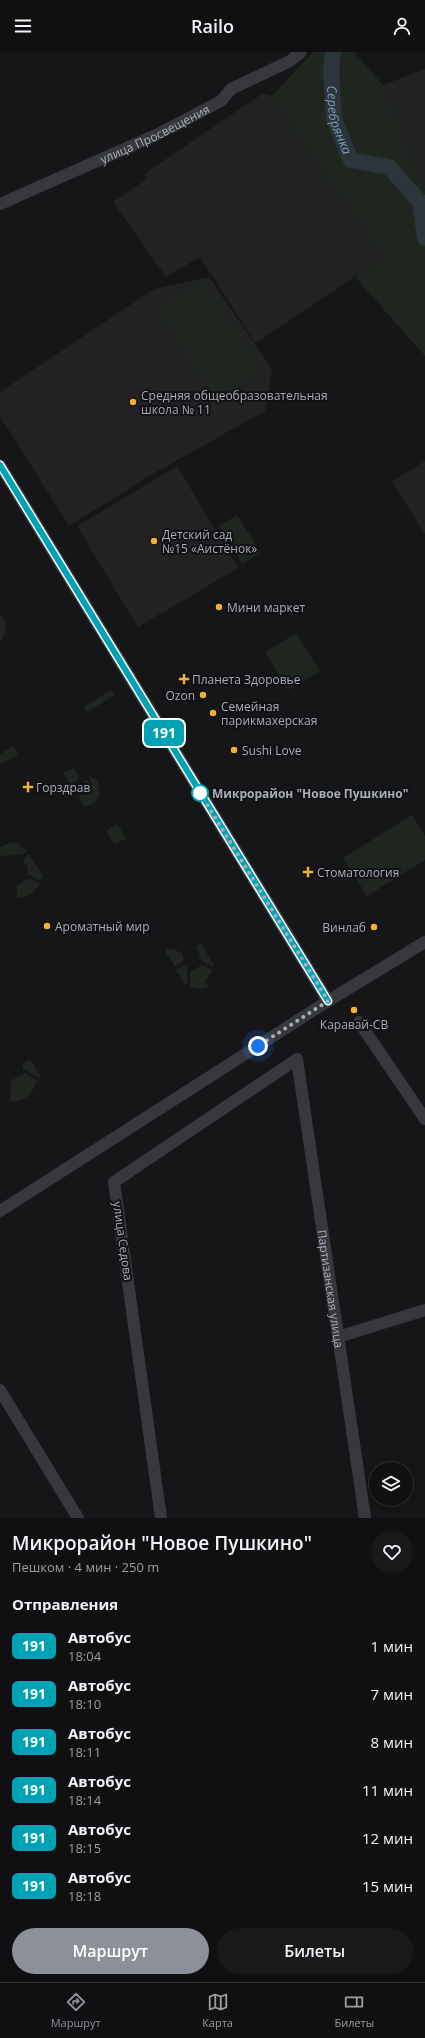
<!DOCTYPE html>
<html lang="ru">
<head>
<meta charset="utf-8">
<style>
  body { margin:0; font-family:"Open Sans",sans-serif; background:#19191b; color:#f1f3f6; height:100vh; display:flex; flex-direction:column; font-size:15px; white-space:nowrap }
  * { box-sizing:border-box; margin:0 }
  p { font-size:13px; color:#9c9d9f }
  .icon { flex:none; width:22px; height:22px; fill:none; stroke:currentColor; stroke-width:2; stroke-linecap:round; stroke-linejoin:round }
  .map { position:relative; height:1466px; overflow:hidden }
  .details { display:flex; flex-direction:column; background:#101012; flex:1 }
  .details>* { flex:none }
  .badge { padding:0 8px; border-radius:6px; font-size:14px; line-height:26px }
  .tools { position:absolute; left:369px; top:1410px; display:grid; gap:8px }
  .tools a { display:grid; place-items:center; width:44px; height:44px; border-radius:50%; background:#101012; box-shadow:0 2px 6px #0003,0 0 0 1px #303032; font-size:20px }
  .you { position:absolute; width:20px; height:20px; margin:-10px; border:3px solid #fff; border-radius:50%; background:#1a73e8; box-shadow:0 0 0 6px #1a73e833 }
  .map>.badge { position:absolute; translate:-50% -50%; box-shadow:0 0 0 2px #fff }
  h2 { padding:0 12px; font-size:15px; line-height:36px }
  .round { display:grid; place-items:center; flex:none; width:42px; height:42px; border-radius:21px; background:#19191b }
  .headline { display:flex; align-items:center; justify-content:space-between; height:68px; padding:0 12px }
  h1 { font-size:19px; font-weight:600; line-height:30px }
  .primary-button { display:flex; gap:8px; margin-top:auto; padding:8px 12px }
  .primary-button a { flex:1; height:46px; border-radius:24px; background:#8c9099; color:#fff; font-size:16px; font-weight:600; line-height:46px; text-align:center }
  .primary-button a+a { background:#19191b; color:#f1f3f6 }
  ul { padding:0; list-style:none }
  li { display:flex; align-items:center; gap:12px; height:48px; padding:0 12px }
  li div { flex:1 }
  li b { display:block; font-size:15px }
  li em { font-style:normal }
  li .badge { min-width:44px; font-weight:700; text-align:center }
  header { display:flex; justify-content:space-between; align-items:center; height:52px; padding:0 12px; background:#101012; font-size:18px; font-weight:600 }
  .menu { display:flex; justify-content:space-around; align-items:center; height:56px; border-top:1px solid #303032; background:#101012; font-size:11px; color:#9c9d9f }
  .menu a { display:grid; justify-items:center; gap:2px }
  .menu .selected { color:#8c9099 }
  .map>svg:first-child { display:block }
  .built { fill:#222225 }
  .green { fill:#1e261f }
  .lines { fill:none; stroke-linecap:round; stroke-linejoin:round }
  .river { stroke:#2c353c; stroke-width:16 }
  .minor { stroke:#37383d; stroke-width:12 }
  .line-casing { stroke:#fff; stroke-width:9 }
  .line { stroke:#00a3b4; stroke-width:6 }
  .walk { stroke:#a8adb8; stroke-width:4; stroke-dasharray:0 7.2 }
  .poi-dot { fill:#f2b134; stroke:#111113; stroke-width:1.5 }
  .stop-dot { fill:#fff; stroke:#00a3b4; stroke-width:2 }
  .labels { text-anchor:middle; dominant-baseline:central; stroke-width:4; stroke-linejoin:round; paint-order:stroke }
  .street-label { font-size:12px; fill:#a8adb8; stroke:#111113 }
  .poi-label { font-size:12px; fill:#a8adb8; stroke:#111113; text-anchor:start }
  .stop-label { font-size:12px; font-weight:bold; fill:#a8adb8; stroke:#111113; text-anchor:start }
  .water-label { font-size:13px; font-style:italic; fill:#7f9bb3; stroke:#111113 }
</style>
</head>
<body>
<header><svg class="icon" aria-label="menu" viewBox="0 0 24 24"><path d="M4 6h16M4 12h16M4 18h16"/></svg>Railo<svg class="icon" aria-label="person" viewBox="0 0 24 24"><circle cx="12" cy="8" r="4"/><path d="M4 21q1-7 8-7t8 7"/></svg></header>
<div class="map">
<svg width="425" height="1466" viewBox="0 0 425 1466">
  <rect width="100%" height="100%" fill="#161618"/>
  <path class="built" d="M 425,17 L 425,139 L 383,33 Z
    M 262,42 L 272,44 L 380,202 L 378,209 L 255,291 L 200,205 L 166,225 L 113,150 L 147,127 L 144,122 Z
    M 209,225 L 272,317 L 265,359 L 151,423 L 69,474 L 0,364 L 0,340 L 154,237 Z
    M 425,409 L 425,482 L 392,430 Z
    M 177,414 L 238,516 L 138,575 L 77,474 Z"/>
  <path class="green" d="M 313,0 L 354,0 L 383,33 L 425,139 L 425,304 L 355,225 L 378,209 L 380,202 L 272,44 Z
    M 203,228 L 262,319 L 217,348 L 157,257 Z
    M 237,463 L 261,501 L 242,512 L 219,474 Z
    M 0,562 C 8,571 7,581 0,590 Z
    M 296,581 L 320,619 L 288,638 L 265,600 Z
    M 111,638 L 115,643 L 87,660 L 83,655 Z
    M 13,694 L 18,702 L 0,713 L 0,702 Z
    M 72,717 L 75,717 L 79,726 L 75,730 L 75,739 L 63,721 Z
    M 88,724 L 97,727 L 100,742 L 94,751 L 84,755 L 79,745 L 80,743 L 87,743 L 92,738 L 92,731 Z
    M 86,727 L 90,731 L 90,736 L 86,740 L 80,741 Z
    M 412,763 L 425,784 L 425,808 L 367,844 L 343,806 Z
    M 117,772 L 126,786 L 115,793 L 106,779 Z
    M 13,790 L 18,791 L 27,799 L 22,802 L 0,804 L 0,795 Z
    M 28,801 L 43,824 L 41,829 L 28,822 L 28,815 L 23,810 Z
    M 29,826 L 40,831 C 35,841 27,846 17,846 L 17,834 Z
    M 200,890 L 214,913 L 213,915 L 199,907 L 200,902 L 196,897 Z
    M 166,896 L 176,898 L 183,902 L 183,909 L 175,915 L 166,901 Z
    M 185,913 L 187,913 L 187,932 L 184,931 L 176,918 Z
    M 202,913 L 213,918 L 205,929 L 209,935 C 202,937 197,938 190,934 L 190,920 Z
    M 30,1007 L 42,1027 L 23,1017 L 23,1011 Z
    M 24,1021 L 37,1028 C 34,1041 24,1051 10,1049 L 11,1029 Z"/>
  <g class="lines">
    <path class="river" id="s1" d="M 333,0 L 331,19 L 334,67 L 351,108 L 389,115 L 420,150 L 425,186"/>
    <g class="minor">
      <path id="s2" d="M 0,152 L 158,82 L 221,49 L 231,37 L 290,9 L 301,0"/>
      <path d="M 0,413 L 328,949"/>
      <path d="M 359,970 L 425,1067"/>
      <path d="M 0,1159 L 328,949 L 425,890"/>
      <path d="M 338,1285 L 425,1258"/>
      <path d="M 0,1338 L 78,1466"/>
      <path id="s3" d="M 161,1466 L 114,1130 L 297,1007 L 365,1466"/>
    </g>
  </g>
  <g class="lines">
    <g class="line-casing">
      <path id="line" d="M 0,413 L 328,949"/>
    </g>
    <use href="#line" class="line"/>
    <path class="walk" d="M 200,741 L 328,949 L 258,994"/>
  </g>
  <g class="poi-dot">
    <circle cx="133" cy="350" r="4"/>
    <circle cx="154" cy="489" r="4"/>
    <circle cx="219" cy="555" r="4"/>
    <path d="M182 621h4v4h4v4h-4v4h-4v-4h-4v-4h4z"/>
    <circle cx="203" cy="643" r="4"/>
    <circle cx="213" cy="661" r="4"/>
    <circle cx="234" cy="698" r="4"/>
    <path d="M26 729h4v4h4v4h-4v4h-4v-4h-4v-4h4z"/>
    <path d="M306 814h4v4h4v4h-4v4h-4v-4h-4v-4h4z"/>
    <circle cx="47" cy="874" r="4"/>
    <circle cx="374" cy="875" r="4"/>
    <circle cx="354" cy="958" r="4"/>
  </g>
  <circle class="stop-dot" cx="200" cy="741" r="8"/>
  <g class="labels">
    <g class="street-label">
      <text stroke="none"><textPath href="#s2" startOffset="170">улица Просвещения</textPath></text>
      <text transform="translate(123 1189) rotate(82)">улица Седова</text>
      <text stroke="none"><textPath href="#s3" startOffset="792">Партизанская улица</textPath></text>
    </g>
    <g class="poi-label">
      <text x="141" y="343">Средняя общеобразовательная<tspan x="141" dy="14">школа № 11</tspan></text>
      <text x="162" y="482">Детский сад<tspan x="162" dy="14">№15 «Аистёнок»</tspan></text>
      <text x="227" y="555">Мини маркет</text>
      <text x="192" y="627">Планета Здоровье</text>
      <text x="195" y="643" text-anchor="end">Ozon</text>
      <text x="221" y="654">Семейная<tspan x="221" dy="14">парикмахерская</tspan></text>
      <text x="242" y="698">Sushi Love</text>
      <text x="36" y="735">Горздрав</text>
      <text x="317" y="820">Стоматология</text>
      <text x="55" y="874">Ароматный мир</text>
      <text x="366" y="875" text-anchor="end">Винлаб</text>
      <text x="354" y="972" text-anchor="middle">Каравай-СВ</text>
    </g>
    <g class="stop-label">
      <text x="212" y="741">Микрорайон "Новое Пушкино"</text>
    </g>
    <g class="water-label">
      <text stroke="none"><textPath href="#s1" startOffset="69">Серебрянка</textPath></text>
    </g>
  </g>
</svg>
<div class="tools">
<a><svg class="icon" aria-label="layers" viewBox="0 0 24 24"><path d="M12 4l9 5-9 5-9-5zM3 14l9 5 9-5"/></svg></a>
</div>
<div class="you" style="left:258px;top:994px"></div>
<b class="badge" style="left:164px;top:681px;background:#00a3b4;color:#fff">191</b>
</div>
<section class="details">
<div class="headline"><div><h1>Микрорайон &quot;Новое Пушкино&quot;</h1><p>Пешком · 4 мин · 250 m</p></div><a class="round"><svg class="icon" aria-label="heart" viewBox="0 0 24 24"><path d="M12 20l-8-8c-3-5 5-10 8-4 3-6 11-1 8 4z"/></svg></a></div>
<h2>Отправления</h2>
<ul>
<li><span class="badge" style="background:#00a3b4;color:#fff">191</span><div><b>Автобус</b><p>18:04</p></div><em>1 мин</em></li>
<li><span class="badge" style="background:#00a3b4;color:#fff">191</span><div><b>Автобус</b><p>18:10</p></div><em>7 мин</em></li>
<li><span class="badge" style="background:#00a3b4;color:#fff">191</span><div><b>Автобус</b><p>18:11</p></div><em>8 мин</em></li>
<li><span class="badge" style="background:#00a3b4;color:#fff">191</span><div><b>Автобус</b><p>18:14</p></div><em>11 мин</em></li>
<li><span class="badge" style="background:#00a3b4;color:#fff">191</span><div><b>Автобус</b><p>18:15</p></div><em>12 мин</em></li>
<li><span class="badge" style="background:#00a3b4;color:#fff">191</span><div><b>Автобус</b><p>18:18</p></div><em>15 мин</em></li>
</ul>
<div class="primary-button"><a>Маршрут</a><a>Билеты</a></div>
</section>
<nav class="menu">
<a class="selected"><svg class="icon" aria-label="directions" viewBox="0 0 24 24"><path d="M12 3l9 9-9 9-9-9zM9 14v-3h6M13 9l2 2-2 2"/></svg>Маршрут</a>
<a><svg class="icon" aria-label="map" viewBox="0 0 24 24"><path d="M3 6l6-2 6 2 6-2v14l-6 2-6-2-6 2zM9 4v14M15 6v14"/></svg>Карта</a>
<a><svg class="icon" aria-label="tickets" viewBox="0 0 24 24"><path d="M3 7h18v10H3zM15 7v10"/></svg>Билеты</a>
</nav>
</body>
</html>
